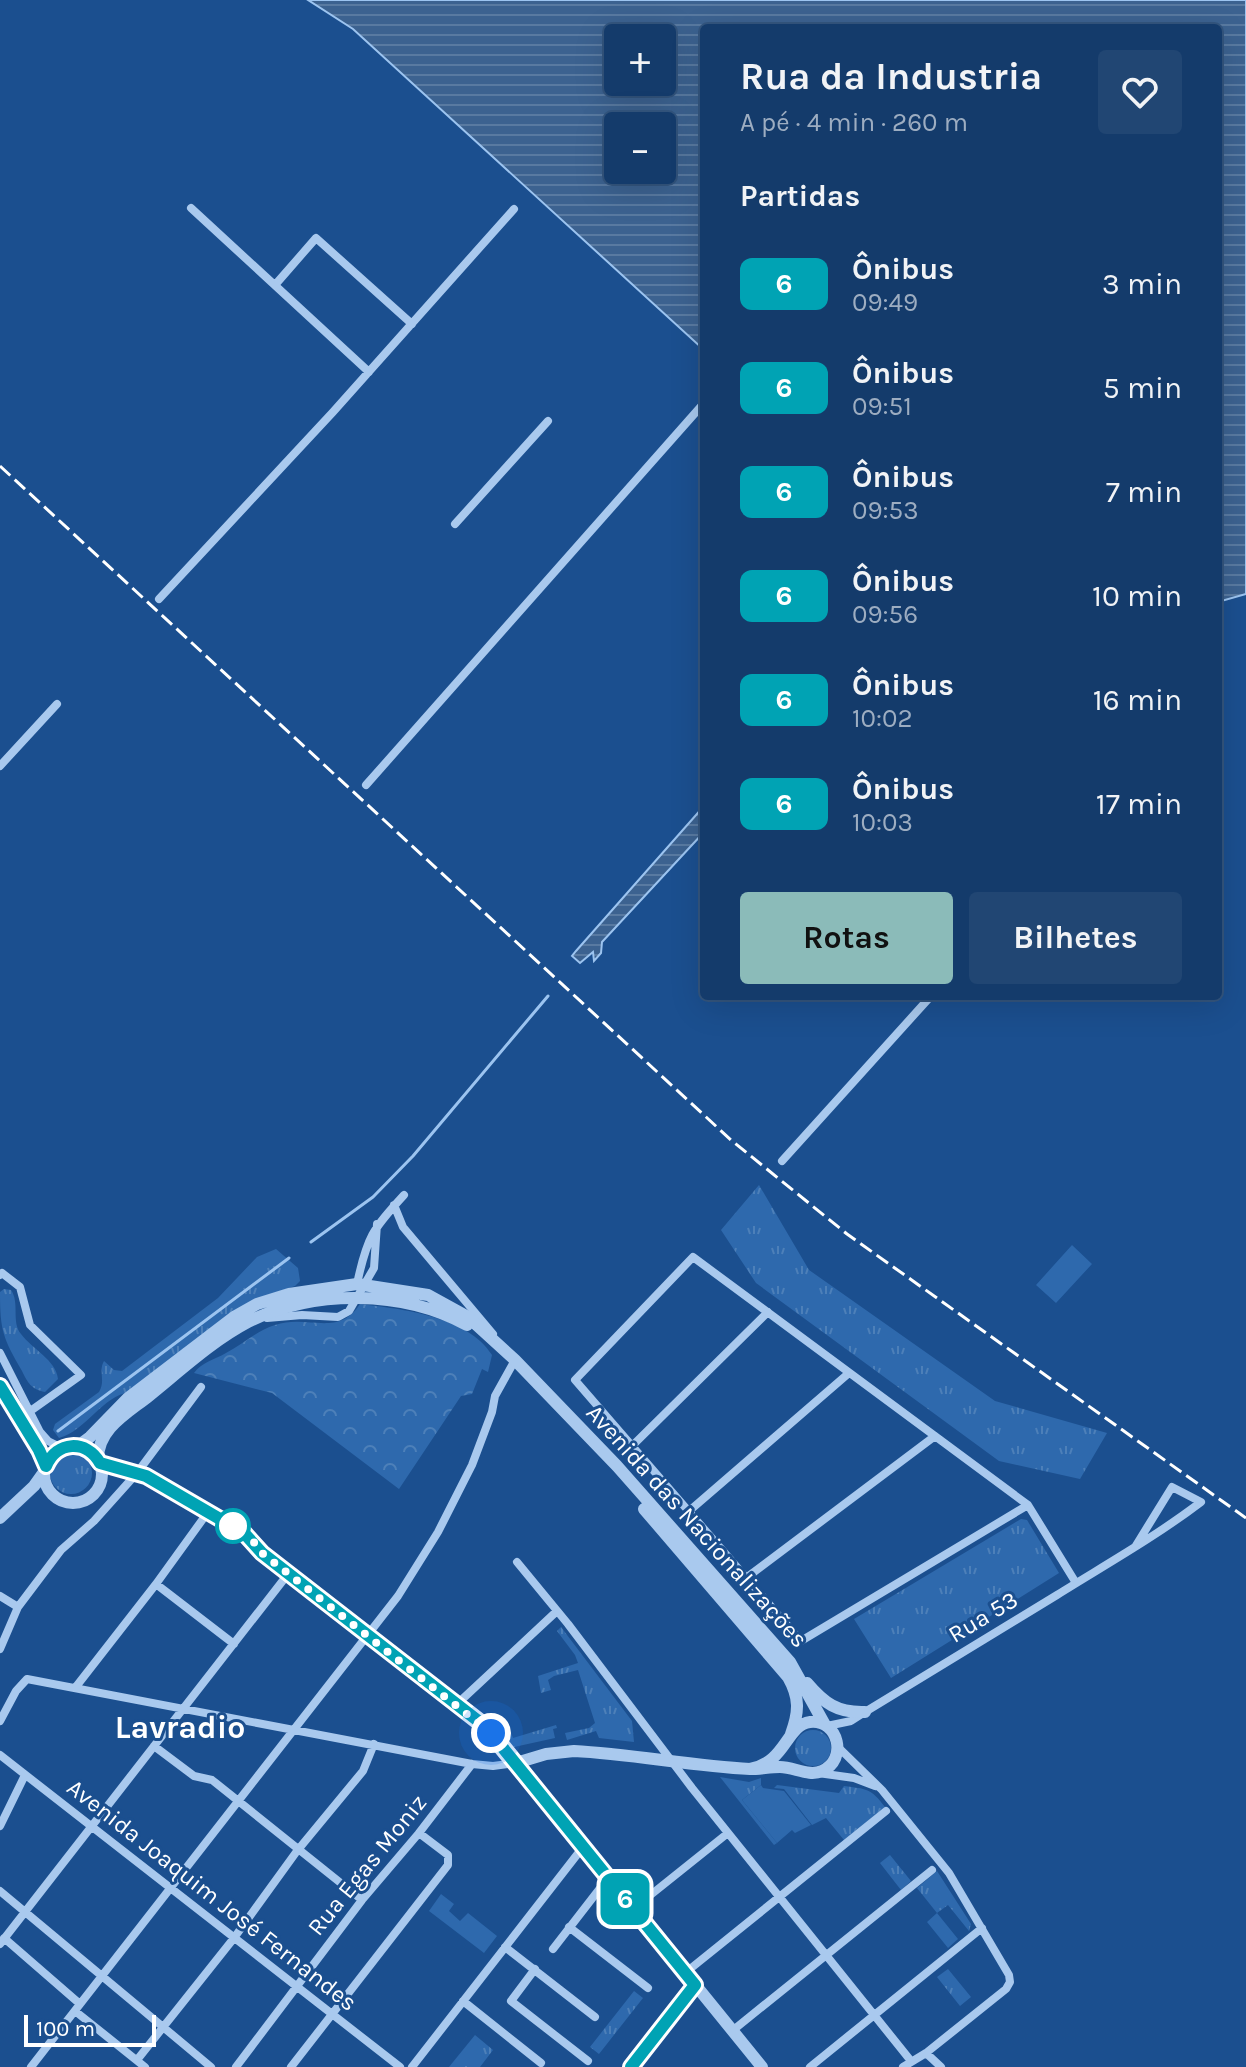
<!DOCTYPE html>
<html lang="pt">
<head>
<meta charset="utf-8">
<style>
  body { margin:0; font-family:Karla,sans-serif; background:#214673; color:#f1f3f6; height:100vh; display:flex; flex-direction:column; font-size:30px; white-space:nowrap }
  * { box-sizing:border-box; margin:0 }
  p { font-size:26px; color:#9dadc1 }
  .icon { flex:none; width:44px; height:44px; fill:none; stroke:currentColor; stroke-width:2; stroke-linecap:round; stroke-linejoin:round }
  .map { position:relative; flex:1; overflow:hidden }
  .details { position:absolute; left:700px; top:24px; width:522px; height:976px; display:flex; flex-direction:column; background:#143b6b; border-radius:8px; box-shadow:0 8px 32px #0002,0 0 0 2px #33557e }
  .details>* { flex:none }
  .badge { padding:0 16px; border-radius:12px; font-size:28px; line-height:52px }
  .fabs { position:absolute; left:604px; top:24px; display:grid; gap:16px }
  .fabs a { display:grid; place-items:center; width:72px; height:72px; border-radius:8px; background:#143b6b; box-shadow:0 8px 32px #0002,0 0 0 2px #33557e; font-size:40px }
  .scale { position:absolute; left:24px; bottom:20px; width:132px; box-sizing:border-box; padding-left:8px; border:4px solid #fff; border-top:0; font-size:22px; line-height:28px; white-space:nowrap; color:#fff; -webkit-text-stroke:6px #1b4f8f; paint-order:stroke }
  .you { position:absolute; width:40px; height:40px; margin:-20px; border:6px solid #fff; border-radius:50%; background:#1a73e8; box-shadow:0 0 0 12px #1a73e833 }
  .map>.badge { position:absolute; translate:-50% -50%; box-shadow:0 0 0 4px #fff }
  h2 { padding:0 40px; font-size:30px; line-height:72px }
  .round { display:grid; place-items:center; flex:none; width:84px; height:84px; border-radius:8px; background:#214673 }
  .summary { display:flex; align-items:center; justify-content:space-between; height:136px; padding:0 40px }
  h1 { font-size:38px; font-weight:700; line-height:60px }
  .primary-button { display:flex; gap:16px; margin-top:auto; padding:16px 40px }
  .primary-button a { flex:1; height:92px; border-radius:8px; background:#8bbbb9; color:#111; font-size:32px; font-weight:700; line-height:92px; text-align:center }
  .primary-button a+a { background:#214673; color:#f1f3f6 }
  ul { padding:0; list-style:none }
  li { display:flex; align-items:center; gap:24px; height:104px; padding:0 40px }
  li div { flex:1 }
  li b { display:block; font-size:30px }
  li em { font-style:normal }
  li .badge { min-width:88px; font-weight:700; text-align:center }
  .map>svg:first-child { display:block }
  .grass { fill:url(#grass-tufts) }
  .forest { fill:url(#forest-crowns) }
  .garden { fill:#2e69ad }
  .water { fill:url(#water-rules); stroke:#9cc4f0; stroke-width:2; fill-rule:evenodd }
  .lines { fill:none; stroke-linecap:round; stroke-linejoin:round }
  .stream { stroke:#9cc4f0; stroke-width:3 }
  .minor { stroke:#a9c9ee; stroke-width:8 }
  .tertiary { stroke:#a9c9ee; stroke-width:12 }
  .rail { stroke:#fff; stroke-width:3; stroke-dasharray:14 6; stroke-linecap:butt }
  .line-casing { stroke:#fff; stroke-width:18 }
  .line { stroke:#00a3b4; stroke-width:12 }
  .walk { stroke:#fff; stroke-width:8; stroke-dasharray:0 14.4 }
  .stop-dot { fill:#fff; stroke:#00a3b4; stroke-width:4 }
  .labels { text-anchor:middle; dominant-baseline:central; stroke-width:6; stroke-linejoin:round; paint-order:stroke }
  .street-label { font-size:24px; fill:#fff; stroke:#1b4f8f }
  .district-label { font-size:32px; font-weight:bold; fill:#fff; stroke:#1b4f8f }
</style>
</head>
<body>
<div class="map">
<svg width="1246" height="2067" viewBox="0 0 1246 2067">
  <defs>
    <pattern id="grass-tufts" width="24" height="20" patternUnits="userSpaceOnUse" patternTransform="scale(2)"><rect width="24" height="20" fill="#2e69ad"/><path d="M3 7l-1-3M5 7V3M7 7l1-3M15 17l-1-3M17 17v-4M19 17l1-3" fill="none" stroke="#4d80b9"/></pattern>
    <pattern id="forest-crowns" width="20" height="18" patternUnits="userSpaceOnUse" patternTransform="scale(2)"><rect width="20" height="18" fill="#2e69ad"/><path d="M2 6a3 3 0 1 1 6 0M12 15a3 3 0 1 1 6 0" fill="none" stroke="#4d80b9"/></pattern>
    <pattern id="water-rules" width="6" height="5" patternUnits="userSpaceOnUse" patternTransform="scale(2)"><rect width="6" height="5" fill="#3c6290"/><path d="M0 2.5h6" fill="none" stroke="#597aa1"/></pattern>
  </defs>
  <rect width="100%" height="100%" fill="#1b4f8f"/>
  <path class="grass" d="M 759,1185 L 809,1270 L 995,1401 L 1107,1433 L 1080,1479 L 999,1461 L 756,1283 L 721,1230 Z
    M 276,1249 L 298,1268 L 300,1281 L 295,1286 L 253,1300 L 130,1392 C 102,1396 87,1430 59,1438 L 53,1430 L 55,1424 L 99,1392 C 106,1381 98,1371 104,1361 L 114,1370 L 122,1371 L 218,1298 L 257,1257 Z
    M 4,1289 L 11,1290 C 20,1303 11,1322 21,1334 C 32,1349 56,1360 58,1379 L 45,1392 C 31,1389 28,1383 22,1371 C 3,1338 0,1331 0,1292 Z
    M50 1473a21 21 0 1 1 42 0a21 21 0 1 1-42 0Z
    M 1021,1519 L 1027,1520 L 1059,1573 L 891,1678 L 854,1619 Z
    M 561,1627 L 632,1721 L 634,1742 L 599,1738 L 596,1731 L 567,1740 L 565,1733 L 589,1728 L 595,1723 L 578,1670 L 554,1676 L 548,1680 L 551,1690 L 541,1693 L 538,1676 L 578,1663 L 575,1655 L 557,1631 Z
    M 556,1725 L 557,1728 L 553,1729 L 555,1738 L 514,1747 L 504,1737 L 511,1733 L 513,1738 Z
    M795 1748a18 18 0 1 1 36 0a18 18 0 1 1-36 0Z
    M 720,1777 L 749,1782 L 761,1778 L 761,1785 L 742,1800 L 777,1843 L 774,1845 Z
    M 777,1785 L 839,1793 L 844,1786 C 866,1789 871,1788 885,1807 L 844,1840 L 826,1818 L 812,1825 L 784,1789 L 774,1788 Z
    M 890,1855 L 911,1881 L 901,1890 L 880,1863 Z
    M 937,1871 L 971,1924 L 969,1931 L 948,1905 L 937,1913 L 917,1888 Z
    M 948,1969 L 971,1997 L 960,2006 L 937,1977 Z
    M 634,1991 L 643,1998 L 599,2054 L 590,2047 Z
    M 475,2035 L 493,2050 L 480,2067 L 449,2067 Z"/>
  <path class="forest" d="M 360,1304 C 401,1309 468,1316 492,1355 L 488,1372 L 482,1369 L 472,1394 L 461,1396 L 399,1489 L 272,1393 L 194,1373 C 202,1362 214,1360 226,1353 C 243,1344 256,1331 275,1325 C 308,1314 338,1338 360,1304 Z"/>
  <path class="garden" d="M 1072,1245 L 1092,1264 L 1056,1303 L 1036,1285 Z
    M 761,1785 L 763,1788 L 784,1791 L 811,1825 L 795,1833 L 792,1830 L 777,1843 L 742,1800 Z
    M 441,1894 L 454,1904 L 449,1911 L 460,1921 L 468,1913 L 497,1936 L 484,1953 L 429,1911 Z
    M 937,1913 L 958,1939 L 948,1948 L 927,1922 Z"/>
  <path class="water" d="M 308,0 L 1246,0 L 1246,594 L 1218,602 L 1218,28 L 704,28 L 704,350 L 353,29 ZM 618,38 L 662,38 L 662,82 L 618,82 ZM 618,126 L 662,126 L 662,170 L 618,170 Z
    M 704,806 L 704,832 L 602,942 L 601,953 L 594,961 L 593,952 L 580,963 L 572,956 L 576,951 Z"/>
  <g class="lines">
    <path class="stream" d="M 311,1242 L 373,1197 L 413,1156 L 548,996
      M 58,1431 L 289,1258"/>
    <path class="minor" d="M 191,208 L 369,372
      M 275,285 L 316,238 L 412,324
      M 455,524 L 548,421
      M 159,599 L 333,412 L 514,209
      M 0,766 L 57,704
      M 366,785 L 704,403
      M 782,1161 L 931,996
      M 394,1205 L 403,1227 L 493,1334
      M 0,1275 L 2,1273 L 20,1287 L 30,1325 L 81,1375 L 29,1412
      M 357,1284 C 367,1237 372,1230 404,1195
      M 267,1318 L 302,1315 L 338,1317 L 349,1311 L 374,1268 L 377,1224
      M 0,1353 L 40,1432 L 48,1441 L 62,1448
      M 0,1386 L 39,1450 L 46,1466
      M 631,1447 L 768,1312
      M 1028,1505 L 801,1641 L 575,1380 L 693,1257 L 1028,1505 L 1076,1583
      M 688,1512 L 849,1373
      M 517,1562 L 568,1624 L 692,1788 L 911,2061
      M 746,1578 L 935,1436
      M 156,1584 L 234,1644
      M 0,1596 L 18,1607
      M 0,1649 L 18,1607 L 61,1550 L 94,1521 L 137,1473 L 201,1387
      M 75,1688 L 156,1584 L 208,1512
      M 456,1705 L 557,1611
      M 0,1721 L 16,1691 L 27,1679 L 472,1764 L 493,1766 L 516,1763
      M 827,1726 L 851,1721 L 865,1712 L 1057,1595 C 1105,1565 1155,1537 1201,1502 L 1172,1487 L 1135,1547
      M 154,1746 L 194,1776 L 212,1780 L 362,1900
      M 838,1747 L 882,1790 L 949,1873 L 1009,1975 L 1010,1982 L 1006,1989 L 926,2053 L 903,2067
      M 0,1755 L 400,2067
      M 818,1773 L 854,1778 L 875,1786
      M 0,1826 L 25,1775
      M 0,1891 L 211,2067
      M 633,1909 L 728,1833
      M 569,1927 L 648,1988
      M 4,1938 L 80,2004
      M 0,1944 L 288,1574
      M 505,1947 L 595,2017
      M 553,1949 L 608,1878
      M 535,1969 L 511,2001 L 588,2061
      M 685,1973 L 886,1811
      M 463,2001 L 541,2063
      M 75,2011 L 145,2067
      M 732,2031 L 932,1870
      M 926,2053 L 941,2067
      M 137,2060 L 234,1938 L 297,1851 L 363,1771 L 374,1744
      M 31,2067 L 398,1596 L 438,1532 L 472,1465 L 492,1412 L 495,1396 L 515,1360 L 512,1357
      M 236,2067 L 362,1900 L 419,1833 L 472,1764
      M 291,2067 L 448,1865 L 448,1855 L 419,1833
      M 412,2067 L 583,1847
      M 810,2067 L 982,1928"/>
    <path class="tertiary" d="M44 1474a29 29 0 1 1 58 0a29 29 0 1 1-58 0Z
      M 78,1446 L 90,1437 L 128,1398 L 234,1317 L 257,1304 L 289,1294 L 357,1284 L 428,1295 L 468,1317 L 515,1360 L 617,1466 L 790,1662 L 825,1725
      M 98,1459 C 98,1428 128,1413 150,1395 C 181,1370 212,1341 248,1322 C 314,1289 403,1290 467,1325
      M 100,1463 L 146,1476 L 244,1533 L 262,1553 L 491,1733 L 762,2067
      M 644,1509 L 788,1677 C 800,1698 799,1712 791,1734
      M 0,1518 L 34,1486 L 44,1472
      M 807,1683 C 824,1703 837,1713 865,1712
      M 516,1763 L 546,1754 L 574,1751 C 633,1754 691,1766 750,1769 C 760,1769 770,1767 780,1767 C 794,1767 809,1777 822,1771 C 848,1760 839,1719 810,1722 C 786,1725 786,1763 750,1769
      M 632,2067 L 695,1985"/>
    <path class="rail" d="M 0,466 L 731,1140 L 847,1234 L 1246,1518"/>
  </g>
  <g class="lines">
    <g class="line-casing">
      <path id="line" d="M 0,1386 L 39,1450 L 46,1466 C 57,1441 86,1439 100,1463 L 146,1476 L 244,1533 L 262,1553 L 486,1727 L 695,1985 L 631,2067"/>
    </g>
    <use href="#line" class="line"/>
    <path class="walk" d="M 233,1526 L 226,1522 L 250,1537 L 262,1553 L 491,1733"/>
  </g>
  <circle class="stop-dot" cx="233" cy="1526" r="16"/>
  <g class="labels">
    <g class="street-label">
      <text transform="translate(697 1526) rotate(48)">Avenida das Nacionalizações</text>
      <text transform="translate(983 1617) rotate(-31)">Rua 53</text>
      <text transform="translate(367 1865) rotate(-51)">Rua Egas Moniz</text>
      <text transform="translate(212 1895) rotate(38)">Avenida Joaquim José Fernandes</text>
    </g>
    <g class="district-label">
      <text x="180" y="1727">Lavradio</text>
    </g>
  </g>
</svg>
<div class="fabs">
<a>+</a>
<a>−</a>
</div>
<div class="scale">100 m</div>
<div class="you" style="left:491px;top:1733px"></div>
<b class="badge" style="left:625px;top:1899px;background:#00a3b4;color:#fff">6</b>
<section class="details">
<div class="summary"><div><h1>Rua da Industria</h1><p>A pé · 4 min · 260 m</p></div><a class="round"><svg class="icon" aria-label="heart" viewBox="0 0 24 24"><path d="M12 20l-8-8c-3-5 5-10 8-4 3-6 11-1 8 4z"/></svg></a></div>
<h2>Partidas</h2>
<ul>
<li><span class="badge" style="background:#00a3b4;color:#fff">6</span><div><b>Ônibus</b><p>09:49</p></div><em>3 min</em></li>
<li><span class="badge" style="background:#00a3b4;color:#fff">6</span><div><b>Ônibus</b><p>09:51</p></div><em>5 min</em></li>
<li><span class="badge" style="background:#00a3b4;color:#fff">6</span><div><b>Ônibus</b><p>09:53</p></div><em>7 min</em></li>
<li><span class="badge" style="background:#00a3b4;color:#fff">6</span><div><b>Ônibus</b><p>09:56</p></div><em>10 min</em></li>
<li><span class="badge" style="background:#00a3b4;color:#fff">6</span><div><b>Ônibus</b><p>10:02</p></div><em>16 min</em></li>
<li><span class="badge" style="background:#00a3b4;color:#fff">6</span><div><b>Ônibus</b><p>10:03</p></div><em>17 min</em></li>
</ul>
<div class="primary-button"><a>Rotas</a><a>Bilhetes</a></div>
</section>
</div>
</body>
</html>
